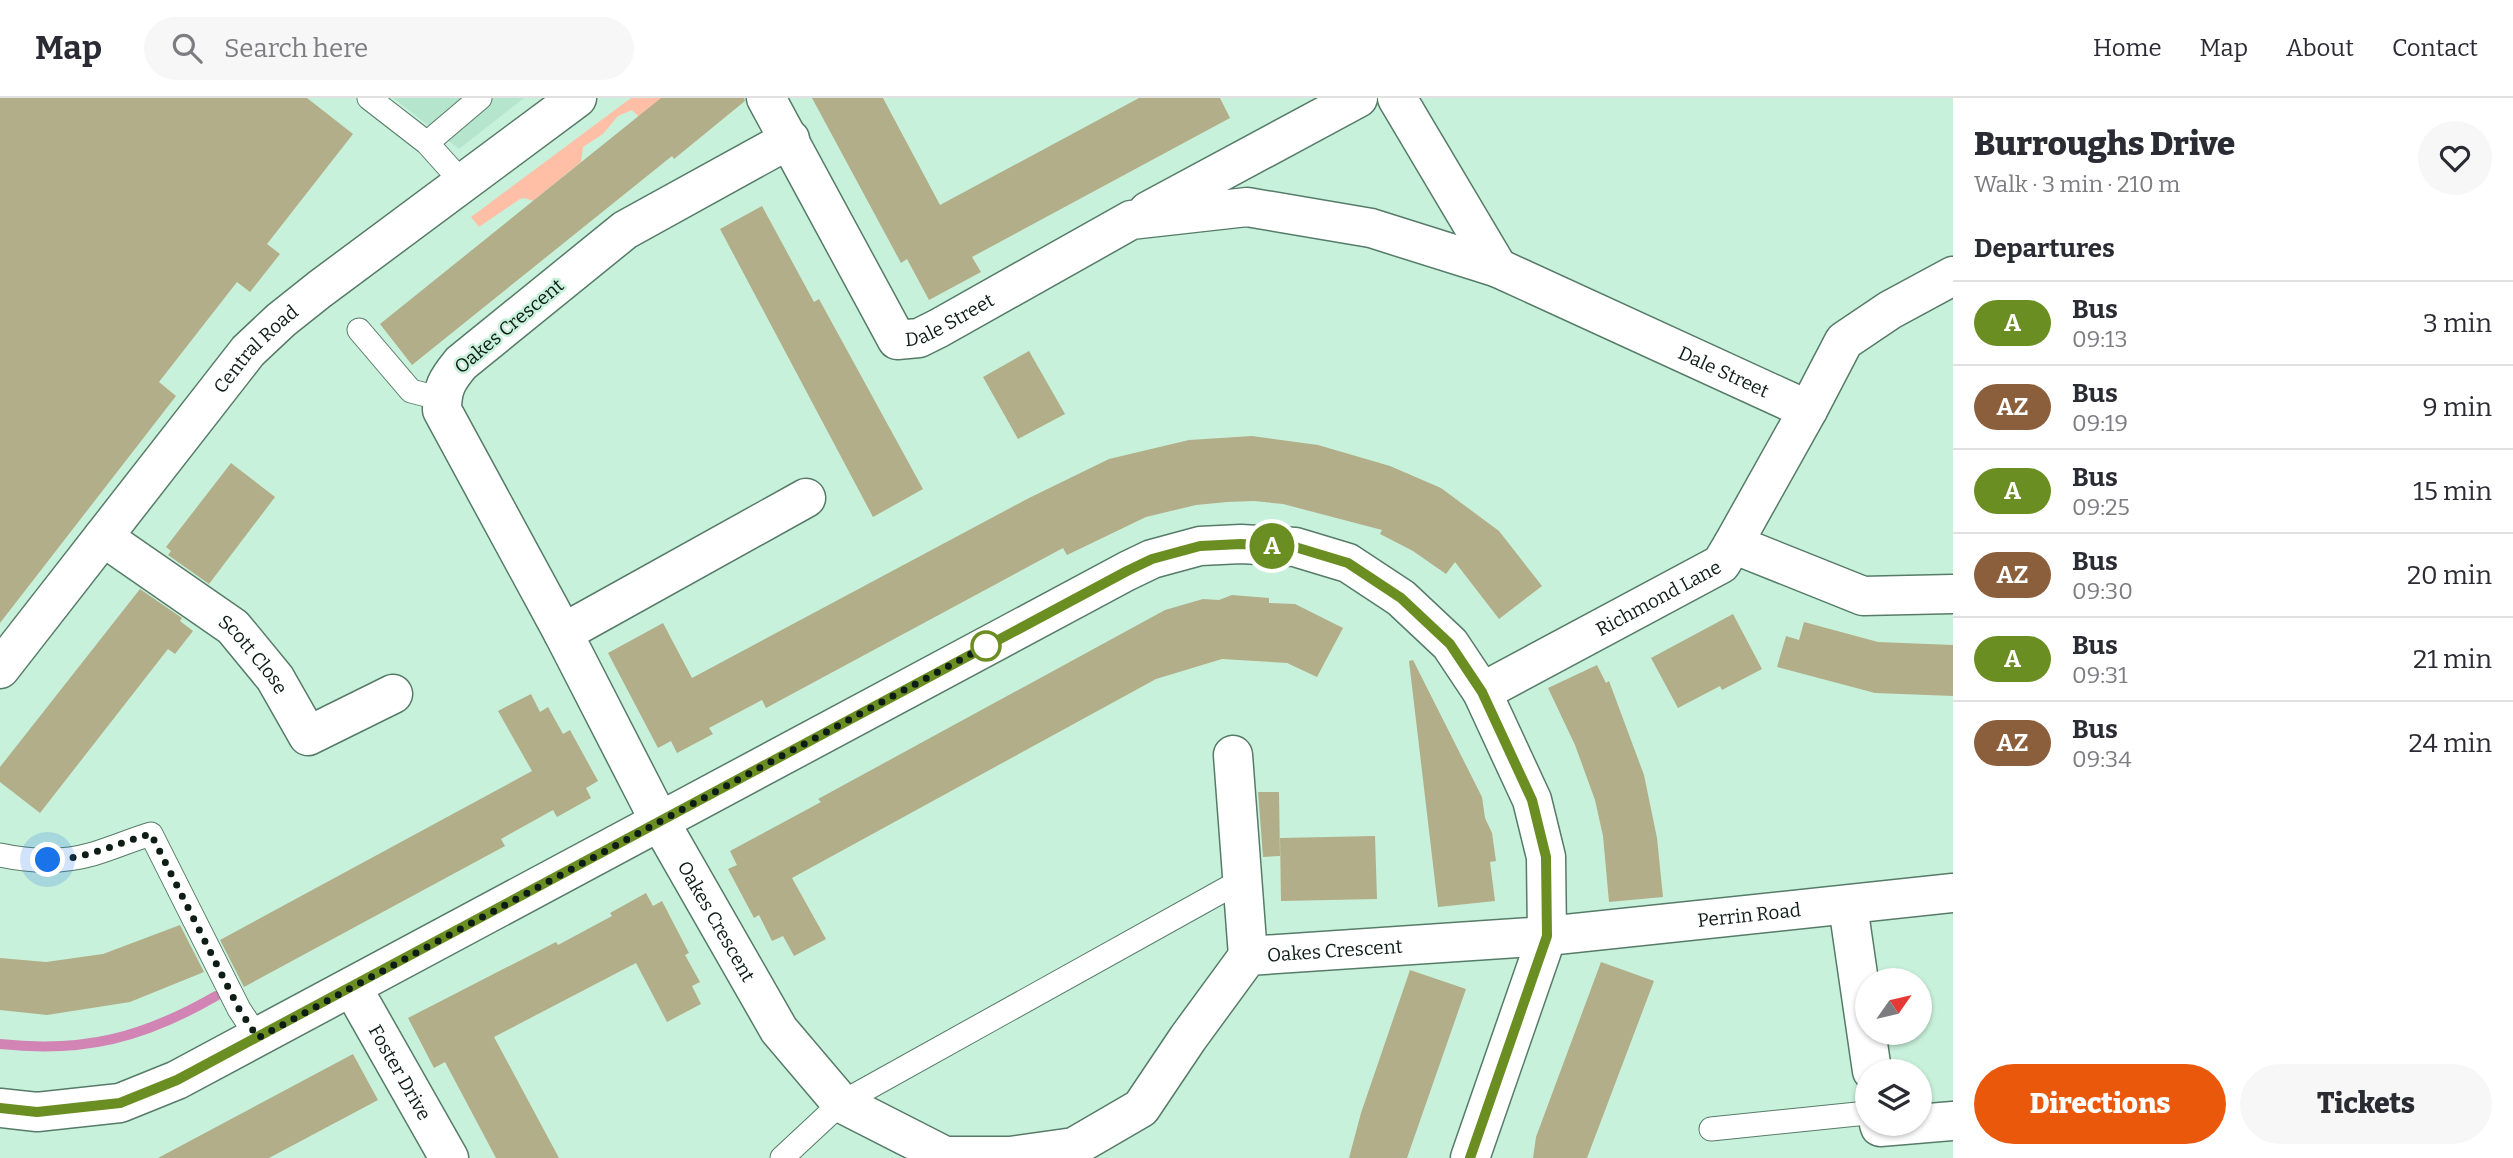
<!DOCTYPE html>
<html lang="en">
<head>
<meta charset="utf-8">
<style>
  body { margin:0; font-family:Bitter,serif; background:#f7f7f7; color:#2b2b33; height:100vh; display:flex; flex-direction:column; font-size:26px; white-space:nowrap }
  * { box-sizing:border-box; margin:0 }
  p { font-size:23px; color:#7c7c81 }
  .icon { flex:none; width:38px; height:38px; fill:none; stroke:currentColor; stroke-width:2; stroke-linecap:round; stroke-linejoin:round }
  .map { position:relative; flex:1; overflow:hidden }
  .drawer { display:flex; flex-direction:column; background:#fff; width:560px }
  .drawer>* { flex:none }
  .badge { padding:0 14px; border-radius:23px; font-size:24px; line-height:46px }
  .needle { width:46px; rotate:56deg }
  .controls { position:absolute; left:1855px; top:870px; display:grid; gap:14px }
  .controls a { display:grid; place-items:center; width:77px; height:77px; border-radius:50%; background:#fff; box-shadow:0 2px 5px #0004; font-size:35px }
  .you { position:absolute; width:35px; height:35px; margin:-18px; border:5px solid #fff; border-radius:50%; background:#1a73e8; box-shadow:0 0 0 10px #1a73e833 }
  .map>.badge { position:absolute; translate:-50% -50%; box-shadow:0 0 0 4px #fff }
  h2 { padding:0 21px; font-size:26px; line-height:63px }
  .round { display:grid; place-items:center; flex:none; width:74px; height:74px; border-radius:37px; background:#f7f7f7 }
  .headline { display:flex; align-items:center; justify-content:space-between; height:119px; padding:0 21px }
  h1 { font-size:33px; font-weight:800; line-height:52px }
  .primary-button { display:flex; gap:14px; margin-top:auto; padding:14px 21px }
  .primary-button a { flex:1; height:80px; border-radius:42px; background:#ea580c; color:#fff; font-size:28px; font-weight:800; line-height:80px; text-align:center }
  .primary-button a+a { background:#f7f7f7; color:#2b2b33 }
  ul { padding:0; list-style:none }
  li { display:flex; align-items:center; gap:21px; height:84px; padding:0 21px; border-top:2px solid #e1e1e2 }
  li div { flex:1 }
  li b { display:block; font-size:26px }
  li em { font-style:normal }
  li .badge { min-width:77px; font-weight:700; text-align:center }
  header { display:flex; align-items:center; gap:42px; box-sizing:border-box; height:98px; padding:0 35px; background:#fff; border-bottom:2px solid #e1e1e2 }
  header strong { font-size:33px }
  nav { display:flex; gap:38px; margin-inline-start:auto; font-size:24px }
  .search { width:490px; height:63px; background:#f7f7f7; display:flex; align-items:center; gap:18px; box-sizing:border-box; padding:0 24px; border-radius:38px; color:#7c7c81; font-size:26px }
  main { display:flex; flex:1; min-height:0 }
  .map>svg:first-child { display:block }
  .built { fill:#b5e5cc }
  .green { fill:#ffbfa6 }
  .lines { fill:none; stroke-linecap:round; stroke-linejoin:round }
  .stream { stroke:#d284b5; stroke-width:10 }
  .building { fill:#b2ae89 }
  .lane-casing { stroke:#567b68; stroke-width:25 }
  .street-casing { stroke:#567b68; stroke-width:41 }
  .lane { stroke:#fff; stroke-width:23 }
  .street { stroke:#fff; stroke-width:38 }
  .line-casing { stroke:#fff; stroke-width:16 }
  .line { stroke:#6b8e23; stroke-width:10 }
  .walk { stroke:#0e1d16; stroke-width:7; stroke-dasharray:0 12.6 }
  .stop-dot { fill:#fff; stroke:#6b8e23; stroke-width:3.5 }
  .labels { text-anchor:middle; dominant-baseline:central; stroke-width:5; stroke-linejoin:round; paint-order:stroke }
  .street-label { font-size:19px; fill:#0e1d16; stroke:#c8f1db }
</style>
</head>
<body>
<header>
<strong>Map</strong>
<div class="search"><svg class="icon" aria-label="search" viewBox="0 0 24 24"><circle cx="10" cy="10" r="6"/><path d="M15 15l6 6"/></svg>Search here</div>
<nav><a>Home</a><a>Map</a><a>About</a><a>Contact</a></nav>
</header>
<main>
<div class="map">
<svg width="1953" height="1060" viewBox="0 0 1953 1060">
  <rect width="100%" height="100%" fill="#c8f1db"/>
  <path class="built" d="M 393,0 L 524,0 L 459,51 Z"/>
  <path class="green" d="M 631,0 L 666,0 L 641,21 L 632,12 L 618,18 L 603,36 L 583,49 L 581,64 L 533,103 L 525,100 L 520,101 L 479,129 L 471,119 Z"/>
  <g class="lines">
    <path class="stream" d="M 0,946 C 84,955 143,940 216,898"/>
  </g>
  <path class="building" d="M 0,0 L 307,0 L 353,36 L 267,146 L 280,156 L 250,194 L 237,184 L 159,284 L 176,298 L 0,525 Z
    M 661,0 L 744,0 L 745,3 L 674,61 L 672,58 L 412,267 L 380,226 Z
    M 812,0 L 883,0 L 940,107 L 1139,0 L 1220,0 L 1230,20 L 972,159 L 981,174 L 929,202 L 907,161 L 901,165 Z
    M 762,108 L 814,204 L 819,201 L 923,391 L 873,419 L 720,131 Z
    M 1029,253 L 1065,316 L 1018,341 L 983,279 Z
    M 1252,338 L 1318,347 L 1390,368 L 1441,390 L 1499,433 L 1542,488 L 1499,521 L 1455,464 L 1446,476 L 1413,453 L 1380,436 L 1382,432 L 1283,406 L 1254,403 L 1227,404 L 1196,407 L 1146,419 L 1067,457 L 1063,450 L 766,610 L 762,602 L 709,630 L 713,636 L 677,655 L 671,643 L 658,650 L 608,555 L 663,525 L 692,580 L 1027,401 L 1109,361 L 1189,342 Z
    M 231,365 L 275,399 L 209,486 L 168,457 L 171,453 L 166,449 Z
    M 140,491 L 182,520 L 180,523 L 193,533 L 175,556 L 168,551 L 40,715 L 0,684 L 0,669 Z
    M 1232,497 L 1269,500 L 1269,505 L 1295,506 L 1343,530 L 1317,579 L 1287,565 L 1222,561 L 1156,581 L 792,780 L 826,841 L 794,858 L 783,838 L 772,843 L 759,817 L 754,820 L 728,771 L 737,767 L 730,753 L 821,704 L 818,701 L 1165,512 L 1203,501 L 1219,502 Z
    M 1733,516 L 1762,571 L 1722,592 L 1720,588 L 1678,610 L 1651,560 Z
    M 1804,524 L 1878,544 L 1953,547 L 1953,598 L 1875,595 L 1777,569 L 1786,538 L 1799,542 Z
    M 1413,562 L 1482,699 L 1485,720 L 1492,735 L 1496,763 L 1490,764 L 1495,803 L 1438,809 L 1409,563 Z
    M 1597,567 L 1606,585 L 1609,583 L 1644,677 L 1657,740 L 1663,799 L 1609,804 L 1603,738 L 1595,702 L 1575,647 L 1548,590 Z
    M 531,596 L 540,614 L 548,609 L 563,636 L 570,632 L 598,683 L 586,690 L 591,700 L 557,719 L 553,712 L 501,741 L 505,748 L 244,889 L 220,842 L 532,673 L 498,613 Z
    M 1258,694 L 1279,694 L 1280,758 L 1263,759 Z
    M 1375,738 L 1377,801 L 1281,803 L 1280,740 Z
    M 646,795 L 653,808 L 662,803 L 689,855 L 685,857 L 700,884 L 692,888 L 701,906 L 667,924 L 636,865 L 494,939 L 559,1060 L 496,1060 L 445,964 L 434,970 L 408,920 L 556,844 L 558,847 L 612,818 L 610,815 Z
    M 180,827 L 204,874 L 130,904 L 47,917 L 0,912 L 0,860 L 46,864 L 103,856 Z
    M 1601,864 L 1654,883 L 1587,1060 L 1533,1060 L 1536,1039 Z
    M 1410,872 L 1466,891 L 1407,1060 L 1349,1060 L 1361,1015 Z
    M 353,956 L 378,1002 L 269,1060 L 158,1060 Z"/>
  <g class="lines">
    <g class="lane-casing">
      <path id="lane" d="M 369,0 L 427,45 L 462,84
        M 427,45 L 480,0
        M 359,232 L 411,293 L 442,301
        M 0,757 C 32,764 62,765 93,756 C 113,750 131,742 151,736 L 239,911 L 258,940
        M 1711,1031 L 1867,1015
        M 782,1060 L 841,1005 L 1242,782"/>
    </g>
    <g class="street-casing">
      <g id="street">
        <path id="s1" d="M 766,0 L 897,242 L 919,240 L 939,230 L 1131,122 L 1247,109 L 1371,130 L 1498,170 L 1808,312 L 1733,446"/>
        <path d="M 1397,0 L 1498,170"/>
        <path id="s2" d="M 790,41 L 625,132 L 461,265 C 447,282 442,290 442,312 L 563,535 L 660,724 L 779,932 L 841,1005 L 945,1058 L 1010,1058 L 1074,1049 L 1141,1010 L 1188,940 L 1248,858 L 1547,838 L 1953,795"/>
        <path d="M 1148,113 L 1358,0"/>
        <path d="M 1808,312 L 1844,243 L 1890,212 L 1953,178"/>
        <path id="s3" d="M 103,439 L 233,529 L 275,580 L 308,638 L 393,596"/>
        <path d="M 563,535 L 806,400"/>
        <path id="s4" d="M 0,571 L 248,253 L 281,222 L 320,191 L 577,0"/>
        <path id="s5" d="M 1482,594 L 1721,466 L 1733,446 L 1863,498 L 1953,496"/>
        <path d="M 1233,657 L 1248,858"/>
        <path d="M 1848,808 L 1872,973"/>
        <path id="s6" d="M 352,889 L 449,1060"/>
        <path d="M 0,1010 L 37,1014 L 120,1005 L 177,982 L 1127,473 L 1152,461 L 1200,448 L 1241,446 L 1295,449 L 1348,465 L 1401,500 L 1450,546 L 1482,594 L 1532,702 L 1546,759 L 1547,838 L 1470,1060"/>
        <path d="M 1879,1026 L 1880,1029 L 1953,1023"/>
      </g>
    </g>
    <use href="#lane" class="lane"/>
    <use href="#street" class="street"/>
  </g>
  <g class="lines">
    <g class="line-casing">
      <path id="line" d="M 0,1010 L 37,1014 L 120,1005 L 177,982 L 1127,473 L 1152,461 L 1200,448 L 1241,446 L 1295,449 L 1348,465 L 1401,500 L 1450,546 L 1482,594 L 1532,702 L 1546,759 L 1547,838 L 1470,1060"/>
    </g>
    <use href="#line" class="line"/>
    <path class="walk" d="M 48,762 C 85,762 117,745 151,736 L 239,911 L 258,940 L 986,548"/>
  </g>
  <circle class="stop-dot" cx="986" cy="548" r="14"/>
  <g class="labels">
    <g class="street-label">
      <text stroke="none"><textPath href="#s1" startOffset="332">Dale Street</textPath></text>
      <text transform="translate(509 228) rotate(-40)">Oakes Crescent</text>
      <text stroke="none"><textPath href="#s4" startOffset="410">Central Road</textPath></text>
      <text stroke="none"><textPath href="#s1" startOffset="1164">Dale Street</textPath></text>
      <text stroke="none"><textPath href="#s5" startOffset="200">Richmond Lane</textPath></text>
      <text stroke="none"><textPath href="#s3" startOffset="192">Scott Close</textPath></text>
      <text stroke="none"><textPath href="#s2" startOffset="2266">Perrin Road</textPath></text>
      <text stroke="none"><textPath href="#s2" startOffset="1032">Oakes Crescent</textPath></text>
      <text stroke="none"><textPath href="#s2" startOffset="1850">Oakes Crescent</textPath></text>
      <text stroke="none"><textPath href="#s6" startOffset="98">Foster Drive</textPath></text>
    </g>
  </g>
</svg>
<div class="controls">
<a><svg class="needle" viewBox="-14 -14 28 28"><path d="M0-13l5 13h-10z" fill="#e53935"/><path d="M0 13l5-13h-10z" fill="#7c7c81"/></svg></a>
<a><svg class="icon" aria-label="layers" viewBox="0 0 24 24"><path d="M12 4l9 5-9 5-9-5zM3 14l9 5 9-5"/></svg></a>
</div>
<div class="you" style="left:48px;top:762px"></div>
<b class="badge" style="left:1272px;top:448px;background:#6b8e23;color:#fff">A</b>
</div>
<section class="drawer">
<div class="headline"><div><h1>Burroughs Drive</h1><p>Walk · 3 min · 210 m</p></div><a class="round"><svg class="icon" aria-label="heart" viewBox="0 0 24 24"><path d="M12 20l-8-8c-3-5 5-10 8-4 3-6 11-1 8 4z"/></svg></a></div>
<h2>Departures</h2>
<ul>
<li><span class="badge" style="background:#6b8e23;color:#fff">A</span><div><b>Bus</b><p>09:13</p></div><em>3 min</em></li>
<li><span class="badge" style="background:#8b5e3c;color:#fff">AZ</span><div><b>Bus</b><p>09:19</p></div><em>9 min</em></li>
<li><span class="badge" style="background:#6b8e23;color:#fff">A</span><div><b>Bus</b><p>09:25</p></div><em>15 min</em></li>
<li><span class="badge" style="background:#8b5e3c;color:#fff">AZ</span><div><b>Bus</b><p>09:30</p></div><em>20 min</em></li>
<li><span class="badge" style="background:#6b8e23;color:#fff">A</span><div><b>Bus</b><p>09:31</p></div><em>21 min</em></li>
<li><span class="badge" style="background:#8b5e3c;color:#fff">AZ</span><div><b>Bus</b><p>09:34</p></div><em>24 min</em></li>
</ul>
<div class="primary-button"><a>Directions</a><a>Tickets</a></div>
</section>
</main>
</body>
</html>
